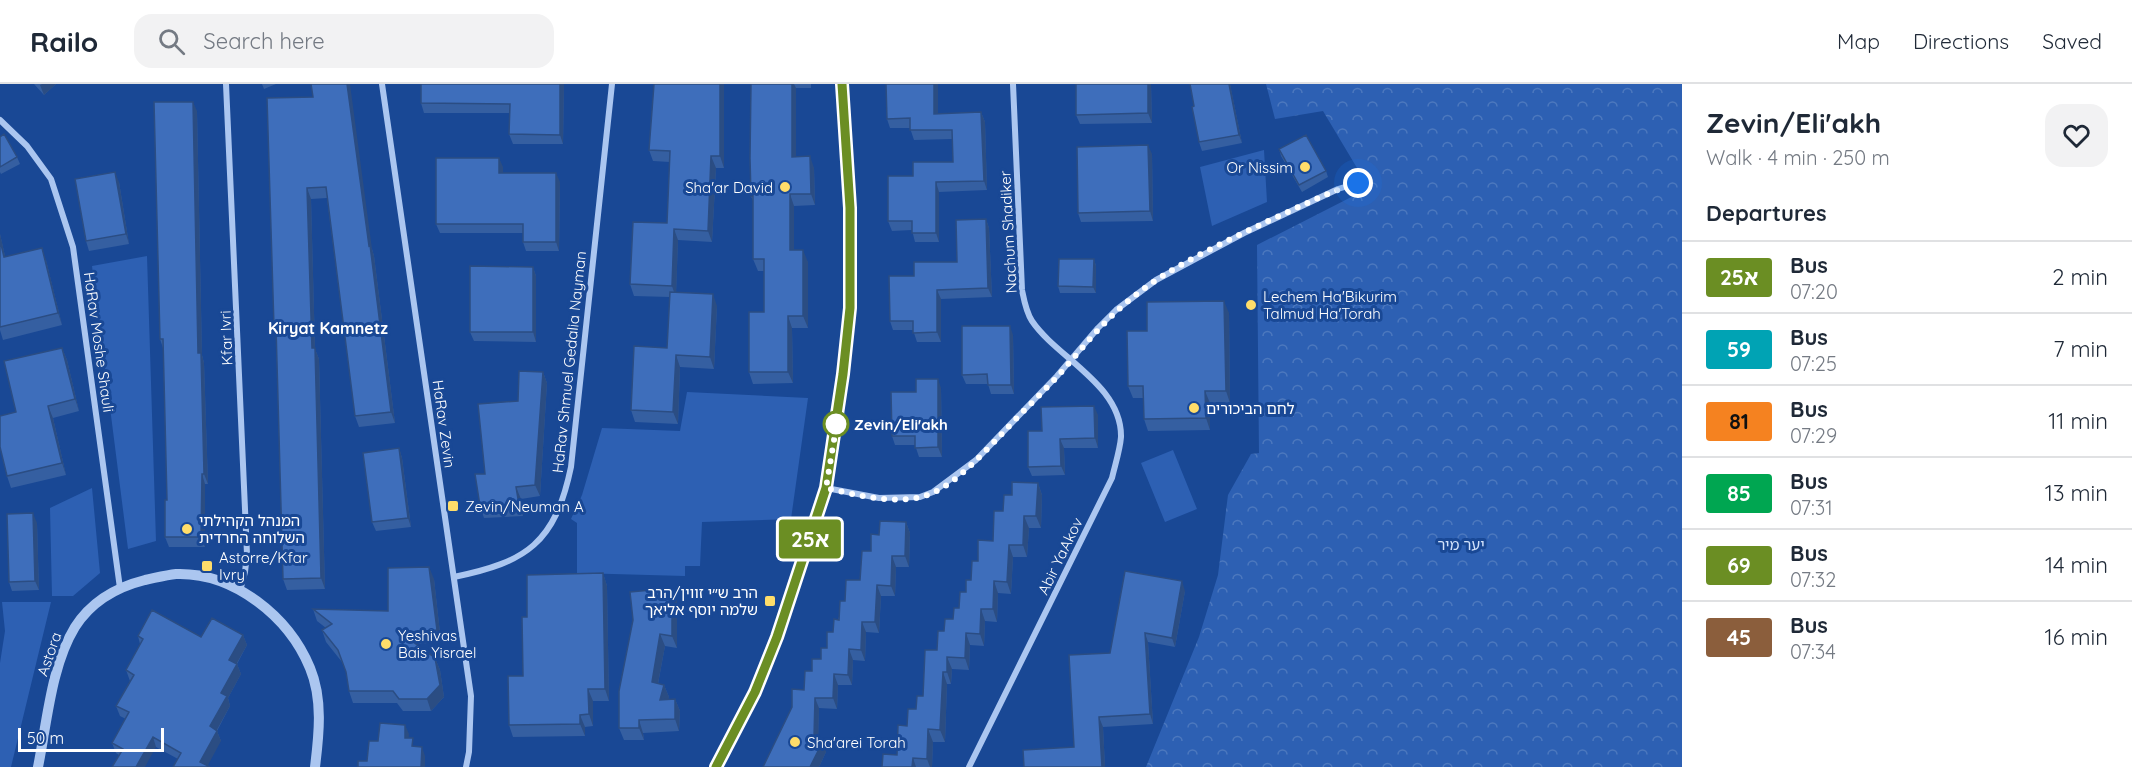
<!DOCTYPE html>
<html lang="en">
<head>
<meta charset="utf-8">
<style>
  body { margin:0; font-family:Quicksand,"Noto Sans Hebrew",sans-serif; background:#f2f2f3; color:#1f2937; height:100vh; display:flex; flex-direction:column; font-size:22px; white-space:nowrap }
  * { box-sizing:border-box; margin:0 }
  p { font-size:20px; color:#747a83 }
  .icon { flex:none; width:33px; height:33px; fill:none; stroke:currentColor; stroke-width:2; stroke-linecap:round; stroke-linejoin:round }
  .map { position:relative; flex:1; overflow:hidden }
  .sheet { display:flex; flex-direction:column; background:#fff; width:450px }
  .sheet>* { flex:none }
  .badge { padding:0 12px; border-radius:4px; font-size:21px; line-height:39px }
  .scale { position:absolute; left:18px; bottom:15px; width:146px; box-sizing:border-box; padding-left:6px; border:3px solid #fff; border-top:0; font-size:16px; line-height:21px; white-space:nowrap; color:#fff; -webkit-text-stroke:4px #194895; paint-order:stroke }
  .you { position:absolute; width:30px; height:30px; margin:-15px; border:4px solid #fff; border-radius:50%; background:#1a73e8; box-shadow:0 0 0 9px #1a73e833 }
  .map>.badge { position:absolute; translate:-50% -50%; box-shadow:0 0 0 3px #fff }
  h2 { padding:0 24px; font-size:22px; line-height:54px }
  .round { display:grid; place-items:center; flex:none; width:63px; height:63px; border-radius:18px; background:#f2f2f3 }
  .headline { display:flex; align-items:center; justify-content:space-between; height:102px; padding:0 24px }
  h1 { font-size:28px; font-weight:800; line-height:45px }
  ul { padding:0; list-style:none }
  li { display:flex; align-items:center; gap:18px; height:72px; padding:0 24px; border-top:2px solid #e0e1e3 }
  li div { flex:1 }
  li b { display:block; font-size:22px }
  li em { font-style:normal }
  li .badge { min-width:66px; font-weight:700; text-align:center }
  header { display:flex; align-items:center; gap:36px; box-sizing:border-box; height:84px; padding:0 30px; background:#fff; border-bottom:2px solid #e0e1e3 }
  header strong { font-size:28px }
  nav { display:flex; gap:33px; margin-inline-start:auto; font-size:21px }
  .search { width:420px; height:54px; background:#f2f2f3; display:flex; align-items:center; gap:15px; box-sizing:border-box; padding:0 21px; border-radius:18px; color:#747a83; font-size:22px }
  main { display:flex; flex:1; min-height:0 }
  .map>svg:first-child { display:block }
  .green { fill:#2d60b3 }
  .forest { fill:url(#forest-crowns) }
  .lines { fill:none; stroke-linecap:round; stroke-linejoin:round }
  .minor { stroke:#abc6f0; stroke-width:6 }
  .tertiary { stroke:#abc6f0; stroke-width:10 }
  .wall { fill:#355fa1 }
  .shaded-wall { fill:#2b4d83 }
  .building { fill:#3e6ebb; stroke:#2b4d83; stroke-width:1.5 }
  .line-casing { stroke:#fff; stroke-width:14 }
  .line { stroke:#6b8e23; stroke-width:9 }
  .walk { stroke:#fff; stroke-width:6; stroke-dasharray:0 10.8 }
  .poi-dot { fill:#ffdd6a; stroke:#194895; stroke-width:2 }
  .stop-dot { fill:#fff; stroke:#6b8e23; stroke-width:3 }
  .labels { text-anchor:middle; dominant-baseline:central; stroke-width:6; stroke-linejoin:round; paint-order:stroke }
  .poi-label { font-size:15px; fill:#fff; stroke:#194895; text-anchor:start }
  .street-label { font-size:15px; fill:#fff; stroke:#194895 }
  .stop-label { font-size:15px; font-weight:bold; fill:#fff; stroke:#194895; text-anchor:start }
  .park-label { font-size:15px; fill:#d2e2fb; stroke:#194895 }
  .neighbourhood-label { font-size:16px; font-weight:bold; fill:#fff; stroke:#194895 }
</style>
</head>
<body>
<header>
<strong>Railo</strong>
<div class="search"><svg class="icon" aria-label="search" viewBox="0 0 24 24"><circle cx="10" cy="10" r="6"/><path d="M15 15l6 6"/></svg>Search here</div>
<nav><a>Map</a><a>Directions</a><a>Saved</a></nav>
</header>
<main>
<div class="map">
<svg width="1682" height="683" viewBox="0 0 1682 683">
  <defs>
    <pattern id="forest-crowns" width="20" height="18" patternUnits="userSpaceOnUse" patternTransform="scale(1.5)"><rect width="20" height="18" fill="#2d60b3"/><path d="M2 6a3 3 0 1 1 6 0M12 15a3 3 0 1 1 6 0" fill="none" stroke="#4c78be"/></pattern>
  </defs>
  <rect width="100%" height="100%" fill="#194895"/>
  <path class="green" d="M 1264,66 L 1267,118 L 1212,142 L 1200,83 Z
    M 147,172 L 156,457 L 128,465 L 92,182 Z
    M 687,308 L 808,314 L 791,435 L 702,438 L 700,482 L 685,482 L 685,492 L 577,489 L 577,439 L 571,435 L 582,411 L 602,344 L 680,347 Z
    M 1173,366 L 1197,425 L 1165,438 L 1141,379 Z
    M 92,404 L 100,489 L 73,512 L 52,512 L 50,424 Z
    M 2,518 L 51,518 L 11,683 L 0,683 L 0,579 L 5,547 Z"/>
  <path class="forest" d="M 1266,0 L 1682,0 L 1682,683 L 1146,683 L 1199,553 L 1218,491 L 1228,411 L 1251,370 L 1259,369 L 1257,161 L 1369,104 L 1323,27 L 1275,35 Z"/>
  <g class="lines">
    <path class="minor" d="M 226,0 L 247,470 L 245,488 L 240,507
      M 382,0 L 471,612 L 469,668 L 466,683
      M 0,36 L 27,62 L 51,95 L 73,163 L 120,504
      M 826,404 L 879,414 L 920,413 L 933,408 L 976,376 L 1057,292 L 1098,244 L 1116,226 L 1156,196 L 1244,149 L 1338,105 L 1358,99
      M 454,493 C 527,478 555,459 571,383 L 612,0
      M 716,683 L 755,608 L 777,553 L 826,404 L 843,290 L 850,224 L 850,124 L 842,0
      M 969,683 L 1112,394 C 1115,381 1120,366 1121,353 C 1122,301 1057,274 1032,237 C 1026,228 1024,216 1022,206 L 1013,0"/>
    <path class="tertiary" d="M 38,683 C 47,639 51,582 75,543 C 91,518 117,503 145,496 C 155,494 166,491 176,490 C 234,488 289,533 310,584 C 323,615 319,651 315,683"/>
  </g>
  <path class="wall" d="M 34,0 L 56,0 L 44,11 Z
    M 262,0 L 276,0 L 264,5 Z
    M 564,0 L 563,60 L 513,60 L 509,50 L 510,29 L 424,29 L 421,19 Z
    M 724,0 L 724,84 L 716,84 L 712,158 L 678,156 L 676,209 L 717,222 L 714,285 L 680,283 L 678,340 L 635,338 L 631,326 L 667,264 L 670,213 L 634,212 L 630,200 L 667,139 L 670,78 L 653,77 L 649,66 Z
    M 751,0 L 811,0 L 811,4 L 796,4 L 796,73 L 814,84 L 815,121 L 794,122 L 794,166 L 808,178 L 808,244 L 792,244 L 793,299 L 753,300 L 749,288 L 764,228 L 764,187 L 758,187 L 753,175 L 753,117 L 751,112 Z
    M 886,0 L 938,0 L 938,30 L 981,28 L 985,38 L 987,106 L 939,108 L 939,158 L 915,158 L 912,146 L 892,147 L 888,137 L 913,92 L 953,78 L 952,55 L 914,56 L 910,44 L 890,44 L 887,35 Z
    M 1151,0 L 1152,39 L 1080,40 L 1076,31 Z
    M 1190,0 L 1230,0 L 1242,59 L 1202,67 L 1199,58 L 1194,22 Z
    M 267,14 L 372,165 L 374,172 L 395,339 L 359,343 L 355,332 L 327,114 L 311,115 L 315,265 L 319,275 L 325,505 L 287,506 L 283,495 L 276,250 L 274,243 Z
    M 197,27 L 202,271 L 204,279 L 208,400 L 205,400 L 205,463 L 169,463 L 165,453 L 167,416 L 163,264 L 160,255 Z
    M 0,53 L 17,73 L 20,80 L 1,90 L 0,88 Z
    M 1279,65 L 1326,87 L 1328,93 L 1302,108 L 1281,72 Z
    M 1152,70 L 1153,137 L 1081,138 L 1078,129 Z
    M 503,83 L 503,89 L 560,98 L 559,167 L 526,167 L 523,158 L 523,149 L 440,149 L 436,140 Z
    M 119,98 L 129,160 L 89,167 L 86,157 Z
    M 986,135 L 989,144 L 992,213 L 941,215 L 941,258 L 917,258 L 913,246 L 893,246 L 890,237 L 914,192 L 957,178 Z
    M 0,150 L 5,172 L 46,176 L 62,241 L 3,256 L 0,246 Z
    M 1094,175 L 1096,182 L 1096,209 L 1060,209 L 1058,202 Z
    M 533,183 L 536,192 L 536,258 L 474,257 L 470,248 Z
    M 1229,229 L 1230,319 L 1210,319 L 1210,346 L 1148,347 L 1144,335 L 1143,314 L 1133,314 L 1128,302 L 1147,247 Z
    M 1013,251 L 1014,310 L 991,310 L 988,300 L 966,300 L 962,291 Z
    M 62,264 L 67,276 L 79,327 L 53,334 L 66,391 L 11,404 L 7,392 L 16,328 Z
    M 543,288 L 547,299 L 540,412 L 521,415 L 523,432 L 484,434 L 480,422 L 485,390 L 518,317 Z
    M 941,304 L 942,373 L 919,373 L 915,361 L 895,361 L 892,352 L 916,308 Z
    M 1098,331 L 1098,364 L 1064,364 L 1065,391 L 1032,392 L 1028,383 L 1042,347 Z
    M 399,364 L 402,374 L 411,443 L 376,447 L 372,438 Z
    M 1038,399 L 1042,411 L 1041,444 L 1029,444 L 1027,473 L 1013,473 L 1011,510 L 998,509 L 997,538 L 985,537 L 984,562 L 970,561 L 969,586 L 952,585 L 951,600 L 947,600 L 945,658 L 933,658 L 932,683 L 882,683 L 897,671 L 907,642 L 923,612 L 944,547 L 953,535 L 959,524 L 971,496 L 978,477 L 993,457 L 1003,427 L 1012,411 Z
    M 906,438 L 910,449 L 909,483 L 896,483 L 895,512 L 881,512 L 879,549 L 866,548 L 865,577 L 853,576 L 852,601 L 838,601 L 837,625 L 819,624 L 818,655 L 826,668 L 819,683 L 804,606 L 812,587 L 821,575 L 827,564 L 845,517 L 860,496 L 871,467 L 879,451 Z
    M 37,439 L 39,506 L 12,507 L 9,498 Z
    M 603,489 L 607,502 L 609,617 L 593,617 L 593,642 L 585,643 L 585,652 L 513,653 L 509,641 L 523,592 L 527,533 Z
    M 434,495 L 441,558 L 416,560 L 435,574 L 440,586 L 444,613 L 431,627 L 403,627 L 397,619 L 353,619 L 349,607 L 346,588 L 342,578 L 326,558 L 322,546 L 326,544 L 317,537 L 313,525 L 388,527 Z
    M 1185,507 L 1175,563 L 1148,558 L 1153,640 L 1103,643 L 1105,683 L 1024,683 L 1074,663 L 1110,569 Z
    M 677,516 L 677,564 L 665,562 L 658,600 L 664,601 L 669,613 L 668,615 L 675,615 L 680,627 L 679,647 L 643,649 L 644,656 L 624,656 L 619,644 L 633,536 Z
    M 243,551 L 247,561 L 237,580 L 241,590 L 228,614 L 230,622 L 217,647 L 221,657 L 178,675 L 156,663 L 119,671 L 116,669 L 112,659 L 126,635 L 120,632 L 116,622 L 130,597 L 126,586 L 140,560 L 138,552 L 201,553 Z"/>
  <path class="shaded-wall" d="M 42,0 L 56,0 L 44,11 L 40,1 Z
    M 347,0 L 350,0 L 372,165 L 374,172 L 395,339 L 391,328 Z
    M 560,0 L 564,0 L 563,60 L 560,51 Z
    M 720,0 L 724,0 L 724,84 L 720,72 Z
    M 792,0 L 794,0 L 796,4 L 796,84 L 792,73 Z
    M 934,0 L 938,0 L 938,40 L 934,30 Z
    M 1148,0 L 1151,0 L 1152,39 L 1148,29 Z
    M 1229,0 L 1230,0 L 1242,59 L 1239,51 Z
    M 193,18 L 197,27 L 202,271 L 204,279 L 208,400 L 204,390 L 198,269 Z
    M 981,28 L 985,38 L 987,106 L 984,97 Z
    M 1148,61 L 1152,70 L 1153,137 L 1150,127 Z
    M 711,72 L 716,84 L 712,158 L 708,147 Z
    M 810,72 L 814,84 L 815,121 L 811,110 Z
    M 499,74 L 503,83 L 503,98 L 499,89 Z
    M 115,88 L 119,98 L 129,160 L 126,150 Z
    M 556,89 L 560,98 L 559,167 L 556,158 Z
    M 936,98 L 939,108 L 939,158 L 936,149 Z
    M 307,104 L 311,115 L 315,265 L 319,275 L 325,505 L 321,494 L 312,264 Z
    M 790,110 L 794,122 L 794,178 L 790,166 Z
    M 986,135 L 989,144 L 992,213 L 988,204 Z
    M 674,145 L 678,156 L 676,214 L 672,202 Z
    M 0,150 L 8,185 L 4,173 L 0,156 Z
    M 42,164 L 46,176 L 62,241 L 58,229 Z
    M 803,166 L 808,178 L 808,244 L 803,232 Z
    M 1094,175 L 1096,182 L 1096,209 L 1093,203 Z
    M 533,183 L 536,192 L 536,258 L 533,248 Z
    M 937,206 L 941,215 L 941,258 L 937,248 Z
    M 713,210 L 717,222 L 714,285 L 710,273 Z
    M 1224,217 L 1229,229 L 1230,319 L 1226,307 Z
    M 788,232 L 792,244 L 793,299 L 788,288 Z
    M 1010,242 L 1013,251 L 1014,310 L 1011,301 Z
    M 62,264 L 67,276 L 79,327 L 75,315 Z
    M 676,271 L 680,283 L 678,340 L 673,328 Z
    M 543,288 L 547,299 L 540,412 L 535,401 Z
    M 938,295 L 941,304 L 942,373 L 938,363 Z
    M 1205,307 L 1210,319 L 1210,346 L 1206,334 Z
    M 48,322 L 53,334 L 66,391 L 62,379 Z
    M 1094,322 L 1098,331 L 1098,364 L 1095,354 Z
    M 1060,355 L 1064,364 L 1065,391 L 1061,382 Z
    M 399,364 L 402,374 L 411,443 L 408,434 Z
    M 202,390 L 205,400 L 205,463 L 201,453 Z
    M 1038,399 L 1042,411 L 1041,444 L 1036,432 Z
    M 516,403 L 521,415 L 523,432 L 519,421 Z
    M 33,429 L 37,439 L 39,506 L 35,497 Z
    M 1024,432 L 1029,444 L 1027,473 L 1023,461 Z
    M 906,438 L 910,449 L 909,483 L 905,472 Z
    M 1009,461 L 1013,473 L 1011,510 L 1007,498 Z
    M 892,472 L 896,483 L 895,512 L 891,502 Z
    M 429,483 L 434,495 L 441,558 L 437,546 Z
    M 603,489 L 607,502 L 609,617 L 605,605 Z
    M 994,497 L 998,509 L 997,538 L 993,525 Z
    M 1182,497 L 1185,507 L 1175,563 L 1172,554 Z
    M 877,501 L 881,512 L 879,549 L 875,538 Z
    M 672,504 L 677,516 L 677,564 L 672,552 Z
    M 981,525 L 985,537 L 984,562 L 980,550 Z
    M 862,538 L 866,548 L 865,577 L 861,566 Z
    M 966,549 L 970,561 L 969,586 L 965,574 Z
    M 1145,549 L 1148,558 L 1153,640 L 1150,630 Z
    M 660,550 L 665,562 L 656,610 L 652,598 Z
    M 243,551 L 247,561 L 233,586 L 229,576 Z
    M 849,565 L 853,576 L 852,601 L 848,591 Z
    M 947,573 L 952,585 L 951,600 L 947,588 Z
    M 435,574 L 440,586 L 444,613 L 431,627 L 427,615 Z
    M 237,580 L 241,590 L 228,614 L 230,622 L 213,653 L 210,642 L 221,609 Z
    M 943,588 L 947,600 L 945,658 L 940,646 Z
    M 834,590 L 838,601 L 837,625 L 833,614 Z
    M 664,601 L 669,613 L 664,628 L 660,616 Z
    M 588,605 L 593,617 L 593,642 L 589,630 Z
    M 815,614 L 819,624 L 818,663 L 814,653 Z
    M 675,615 L 680,627 L 679,647 L 675,635 Z
    M 580,631 L 585,643 L 585,652 L 580,640 Z
    M 1099,633 L 1103,643 L 1105,683 L 1102,683 Z
    M 639,636 L 643,649 L 644,656 L 639,644 Z
    M 405,641 L 409,650 L 408,663 L 405,654 Z
    M 928,645 L 933,658 L 932,683 L 930,683 L 927,675 Z
    M 217,647 L 221,657 L 207,683 L 200,678 Z
    M 153,653 L 156,663 L 145,683 L 136,683 Z
    M 823,657 L 826,668 L 819,683 L 810,683 Z
    M 422,663 L 425,672 L 425,683 L 421,683 Z
    M 913,674 L 916,683 L 912,683 Z"/>
  <path class="building" d="M 311,0 L 347,0 L 369,162 L 370,161 L 391,328 L 355,332 L 326,103 L 307,104 L 312,264 L 315,264 L 321,494 L 283,495 L 276,243 L 274,243 L 267,14 L 313,13 Z
    M 421,0 L 560,0 L 560,51 L 509,50 L 510,20 L 421,19 Z
    M 654,0 L 720,0 L 720,72 L 711,72 L 708,147 L 674,145 L 672,202 L 630,200 L 633,138 L 667,139 L 670,67 L 649,66 Z
    M 751,0 L 792,0 L 792,73 L 810,72 L 811,110 L 790,110 L 790,166 L 803,166 L 803,232 L 788,232 L 788,288 L 749,288 L 749,228 L 764,228 L 764,175 L 753,175 L 753,111 L 751,112 L 750,74 Z
    M 886,0 L 934,0 L 934,30 L 981,28 L 984,97 L 936,98 L 936,149 L 912,149 L 912,137 L 888,137 L 888,92 L 913,92 L 913,78 L 953,78 L 952,46 L 910,46 L 910,34 L 887,35 Z
    M 1076,0 L 1148,0 L 1148,29 L 1076,31 Z
    M 1190,0 L 1229,0 L 1239,51 L 1199,58 L 1192,23 L 1194,22 Z
    M 154,18 L 193,18 L 198,269 L 201,269 L 204,390 L 202,390 L 201,453 L 165,453 L 165,416 L 167,416 L 163,255 L 160,255 Z
    M 4,50 L 17,73 L 0,83 L 0,53 Z
    M 1306,51 L 1326,87 L 1299,101 L 1279,65 Z
    M 1148,61 L 1150,127 L 1078,129 L 1077,63 Z
    M 436,74 L 499,74 L 499,89 L 556,89 L 556,158 L 523,158 L 523,140 L 436,140 Z
    M 115,88 L 126,150 L 86,157 L 75,95 Z
    M 986,135 L 988,204 L 937,206 L 937,248 L 913,249 L 913,237 L 890,237 L 889,192 L 914,192 L 914,178 L 957,178 L 956,136 Z
    M 0,156 L 4,173 L 42,164 L 58,229 L 0,243 Z
    M 1059,175 L 1094,175 L 1093,203 L 1058,202 Z
    M 470,182 L 533,183 L 533,248 L 470,248 Z
    M 670,208 L 713,210 L 710,273 L 676,271 L 673,328 L 631,326 L 634,262 L 667,264 Z
    M 1224,217 L 1226,307 L 1205,307 L 1206,334 L 1144,335 L 1143,302 L 1128,302 L 1127,247 L 1147,247 L 1147,218 Z
    M 962,242 L 1010,242 L 1011,301 L 988,301 L 987,290 L 962,291 Z
    M 62,264 L 75,315 L 48,322 L 62,379 L 7,392 L 0,363 L 0,332 L 16,328 L 4,277 Z
    M 519,287 L 543,288 L 535,401 L 516,403 L 519,421 L 480,422 L 475,390 L 485,390 L 478,320 L 518,317 Z
    M 916,295 L 938,295 L 938,363 L 915,364 L 915,352 L 892,352 L 891,308 L 916,308 Z
    M 1094,322 L 1095,354 L 1060,355 L 1061,382 L 1028,383 L 1028,347 L 1042,347 L 1041,323 Z
    M 399,364 L 408,434 L 372,438 L 363,369 Z
    M 1012,398 L 1038,399 L 1036,432 L 1024,432 L 1023,461 L 1009,461 L 1007,498 L 994,497 L 993,525 L 981,525 L 980,550 L 966,549 L 965,574 L 947,573 L 947,588 L 943,588 L 940,646 L 928,645 L 927,675 L 913,674 L 912,683 L 882,683 L 883,670 L 897,671 L 898,641 L 907,642 L 908,625 L 916,625 L 917,612 L 923,612 L 925,566 L 937,566 L 938,547 L 944,547 L 945,535 L 953,535 L 954,524 L 959,524 L 960,508 L 966,508 L 966,496 L 971,496 L 972,477 L 978,477 L 978,456 L 993,457 L 994,427 L 1003,427 L 1004,411 L 1012,411 Z
    M 33,429 L 35,497 L 9,498 L 7,430 Z
    M 880,437 L 906,438 L 905,472 L 892,472 L 891,502 L 877,501 L 875,538 L 862,538 L 861,566 L 849,565 L 848,591 L 834,590 L 833,614 L 815,614 L 814,653 L 823,657 L 810,683 L 763,683 L 792,623 L 792,605 L 804,606 L 805,587 L 812,587 L 812,575 L 821,575 L 821,564 L 827,564 L 827,548 L 833,548 L 834,535 L 839,536 L 840,517 L 845,517 L 846,496 L 860,496 L 862,467 L 871,467 L 871,450 L 879,451 Z
    M 429,483 L 437,546 L 401,549 L 435,574 L 440,601 L 427,615 L 399,615 L 393,607 L 349,607 L 346,588 L 338,566 L 322,546 L 332,540 L 313,525 L 388,527 L 388,484 Z
    M 1125,487 L 1182,497 L 1172,554 L 1145,549 L 1150,630 L 1099,633 L 1102,683 L 1024,683 L 1023,666 L 1074,663 L 1069,571 L 1110,569 Z
    M 603,489 L 605,605 L 588,605 L 589,630 L 580,631 L 580,640 L 509,641 L 508,592 L 523,592 L 522,533 L 527,533 L 527,491 Z
    M 672,504 L 672,552 L 660,550 L 652,598 L 664,601 L 660,616 L 675,615 L 675,635 L 639,636 L 639,644 L 619,644 L 619,607 L 633,536 L 630,508 Z
    M 152,526 L 201,553 L 212,534 L 243,551 L 229,576 L 237,580 L 221,609 L 227,612 L 210,642 L 217,647 L 200,678 L 210,683 L 173,683 L 181,669 L 153,653 L 136,683 L 112,683 L 123,665 L 112,659 L 129,628 L 116,622 L 134,591 L 126,586 L 143,555 L 138,552 Z
    M 380,639 L 405,641 L 405,654 L 413,654 L 412,662 L 422,663 L 421,683 L 358,683 L 358,677 L 367,677 L 369,657 L 378,657 Z"/>
  <g class="lines">
    <g class="line-casing">
      <path id="line" d="M 716,683 L 755,608 L 777,553 L 826,404 L 843,290 L 850,224 L 850,124 L 842,0"/>
    </g>
    <use href="#line" class="line"/>
    <path class="walk" d="M 836,340 L 838,332 L 826,404 C 856,411 890,420 921,413 C 952,405 978,374 1000,352 C 1018,332 1038,313 1057,293 C 1081,266 1103,237 1132,214 C 1171,182 1221,160 1266,138 C 1297,124 1326,109 1358,99"/>
  </g>
  <g class="poi-dot">
    <circle cx="1305" cy="83" r="6"/>
    <circle cx="785" cy="103" r="6"/>
    <circle cx="1251" cy="221" r="6"/>
    <circle cx="1194" cy="324" r="6"/>
    <rect x="447" y="416" width="12" height="12" rx="3"/>
    <circle cx="187" cy="445" r="6"/>
    <rect x="201" y="476" width="12" height="12" rx="3"/>
    <rect x="764" y="511" width="12" height="12" rx="3"/>
    <circle cx="386" cy="560" r="6"/>
    <circle cx="795" cy="658" r="6"/>
  </g>
  <circle class="stop-dot" cx="836" cy="340" r="12"/>
  <g class="labels">
    <g class="poi-label">
      <text x="1293" y="83" text-anchor="end">Or Nissim</text>
      <text x="773" y="103" text-anchor="end">Sha'ar David</text>
      <text x="1263" y="212">Lechem Ha'Bikurim<tspan x="1263" dy="17">Talmud Ha'Torah</tspan></text>
      <text x="1206" y="324">לחם הביכורים</text>
      <text x="465" y="422">Zevin/Neuman A</text>
      <text x="199" y="436">המנהל הקהילתי<tspan x="199" dy="17">השלוחה החרדית</tspan></text>
      <text x="219" y="473">Astorre/Kfar<tspan x="219" dy="17">Ivry</tspan></text>
      <text x="758" y="508" text-anchor="end">הרב ש״י זווין/הרב<tspan x="758" dy="17">שלמה יוסף אליאך</tspan></text>
      <text x="398" y="551">Yeshivas<tspan x="398" dy="17">Bais Yisrael</tspan></text>
      <text x="807" y="658">Sha'arei Torah</text>
    </g>
    <g class="street-label">
      <text transform="translate(1008 148) rotate(-93)">Nachum Shadiker</text>
      <text transform="translate(226 254) rotate(-92)">Kfar Ivri</text>
      <text transform="translate(99 258) rotate(82)">HaRav Moshe Shauli</text>
      <text transform="translate(569 278) rotate(-84)">HaRav Shmuel Gedalia Nayman</text>
      <text transform="translate(444 340) rotate(82)">HaRav Zevin</text>
      <text transform="translate(1060 472) rotate(-64)">Abir YaAkov</text>
      <text transform="translate(49 570) rotate(-71)">Astora</text>
    </g>
    <g class="stop-label">
      <text x="854" y="340">Zevin/Eli'akh</text>
    </g>
    <g class="park-label">
      <text x="1461" y="460">יער מיר</text>
    </g>
    <g class="neighbourhood-label">
      <text x="328" y="244">Kiryat Kamnetz</text>
    </g>
  </g>
</svg>
<div class="scale">50 m</div>
<div class="you" style="left:1358px;top:99px"></div>
<b class="badge" style="left:810px;top:455px;background:#6b8e23;color:#fff">25א</b>
</div>
<section class="sheet">
<div class="headline"><div><h1>Zevin/Eli'akh</h1><p>Walk · 4 min · 250 m</p></div><a class="round"><svg class="icon" aria-label="heart" viewBox="0 0 24 24"><path d="M12 20l-8-8c-3-5 5-10 8-4 3-6 11-1 8 4z"/></svg></a></div>
<h2>Departures</h2>
<ul>
<li><span class="badge" style="background:#6b8e23;color:#fff">25א</span><div><b>Bus</b><p>07:20</p></div><em>2 min</em></li>
<li><span class="badge" style="background:#00a3b4;color:#fff">59</span><div><b>Bus</b><p>07:25</p></div><em>7 min</em></li>
<li><span class="badge" style="background:#f58220;color:#111">81</span><div><b>Bus</b><p>07:29</p></div><em>11 min</em></li>
<li><span class="badge" style="background:#00a651;color:#fff">85</span><div><b>Bus</b><p>07:31</p></div><em>13 min</em></li>
<li><span class="badge" style="background:#6b8e23;color:#fff">69</span><div><b>Bus</b><p>07:32</p></div><em>14 min</em></li>
<li><span class="badge" style="background:#8b5e3c;color:#fff">45</span><div><b>Bus</b><p>07:34</p></div><em>16 min</em></li>
</ul>
</section>
</main>
</body>
</html>
